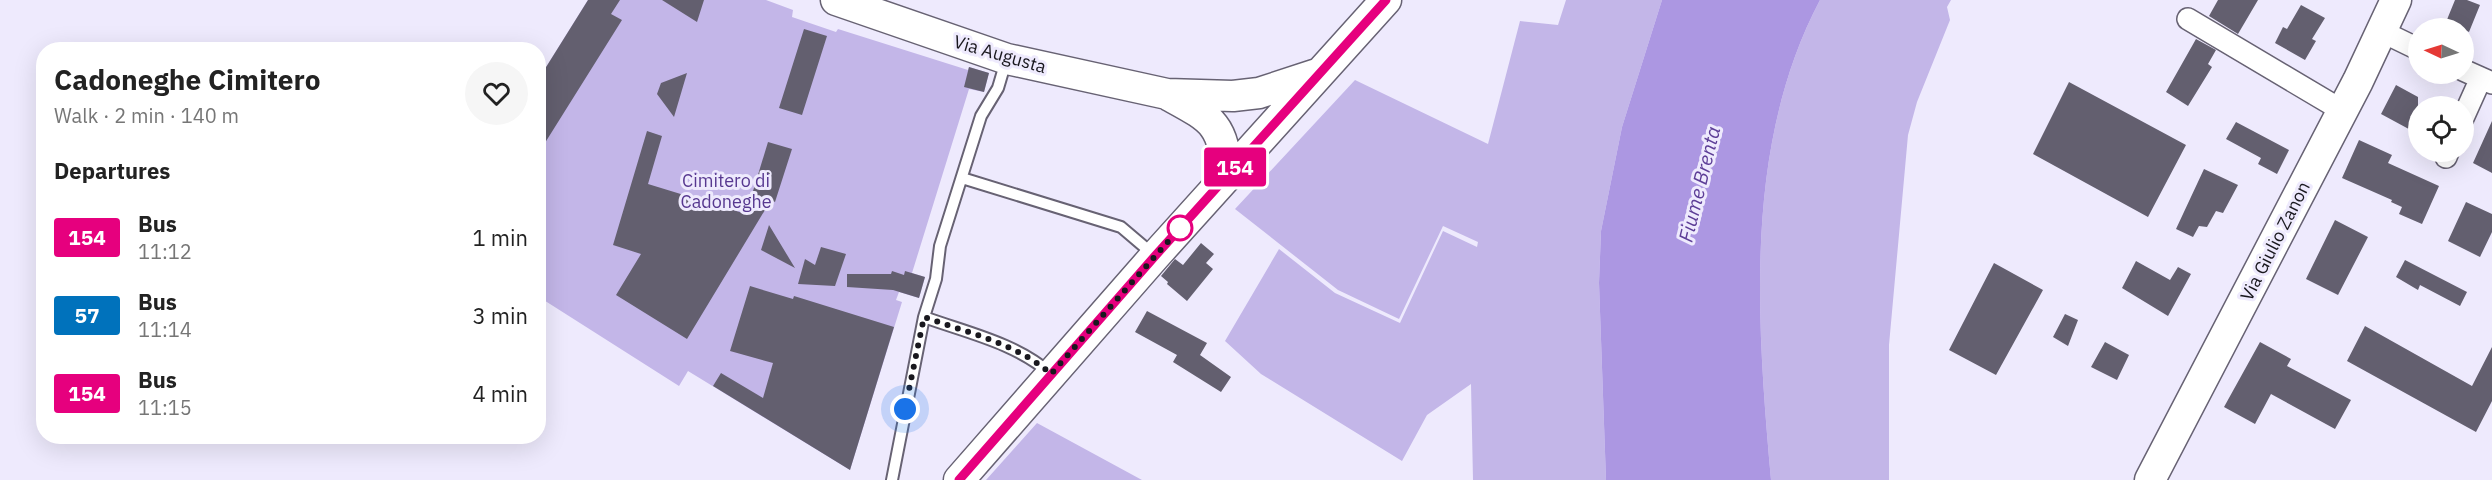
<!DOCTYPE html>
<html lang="en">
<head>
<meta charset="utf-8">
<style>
  body { margin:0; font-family:"IBM Plex Sans",sans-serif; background:#f6f6f6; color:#222; height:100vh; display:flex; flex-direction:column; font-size:22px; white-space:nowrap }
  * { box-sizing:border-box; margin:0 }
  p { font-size:20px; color:#767676 }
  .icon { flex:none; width:33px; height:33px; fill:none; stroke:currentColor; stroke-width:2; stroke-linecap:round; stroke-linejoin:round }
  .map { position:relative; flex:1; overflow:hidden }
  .details { position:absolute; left:36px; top:42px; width:510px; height:402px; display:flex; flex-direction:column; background:#fff; border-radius:24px; box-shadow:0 6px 24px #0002 }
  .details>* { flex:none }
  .badge { padding:0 12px; border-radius:4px; font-size:21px; line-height:39px }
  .needle { width:39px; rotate:274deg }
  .buttons { position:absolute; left:2408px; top:18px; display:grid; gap:12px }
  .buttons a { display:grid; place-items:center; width:66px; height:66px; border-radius:50%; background:#fff; box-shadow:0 6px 24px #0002; font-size:30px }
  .you { position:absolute; width:30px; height:30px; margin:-15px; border:4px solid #fff; border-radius:50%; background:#1a73e8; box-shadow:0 0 0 9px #1a73e833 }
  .map>.badge { position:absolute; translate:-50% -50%; box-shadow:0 0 0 3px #fff }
  h2 { padding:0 18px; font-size:22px; line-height:54px }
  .round { display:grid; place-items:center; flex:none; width:63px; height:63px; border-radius:32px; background:#f6f6f6 }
  .summary { display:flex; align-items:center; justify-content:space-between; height:102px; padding:0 18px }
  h1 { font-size:28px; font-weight:800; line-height:45px }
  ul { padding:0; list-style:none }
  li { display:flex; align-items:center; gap:18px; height:78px; padding:0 18px }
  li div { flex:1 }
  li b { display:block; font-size:22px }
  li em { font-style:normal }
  li .badge { min-width:66px; font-weight:700; text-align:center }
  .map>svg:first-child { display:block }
  .green { fill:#c3b6e8 }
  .water { fill:#ac97e2 }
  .building { fill:#635f6f }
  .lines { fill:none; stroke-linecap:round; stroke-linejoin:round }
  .lane-casing { stroke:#676273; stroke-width:14 }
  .street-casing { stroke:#676273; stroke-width:24 }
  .secondary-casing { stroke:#676273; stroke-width:33 }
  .lane { stroke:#fff; stroke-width:10 }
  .street { stroke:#fff; stroke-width:21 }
  .secondary { stroke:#fff; stroke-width:30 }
  .line-casing { stroke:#fff; stroke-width:14 }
  .line { stroke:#e6007e; stroke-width:9 }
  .walk { stroke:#19181e; stroke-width:6; stroke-dasharray:0 10.8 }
  .stop-dot { fill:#fff; stroke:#e6007e; stroke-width:3 }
  .labels { text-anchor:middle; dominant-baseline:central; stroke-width:6; stroke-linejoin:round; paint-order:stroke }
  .street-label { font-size:18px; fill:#19181e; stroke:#eeeafd }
  .park-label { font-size:18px; fill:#573890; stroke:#eeeafd }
  .water-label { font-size:20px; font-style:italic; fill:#5d3e97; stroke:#eeeafd }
</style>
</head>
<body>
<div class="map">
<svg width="2492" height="480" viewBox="0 0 2492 480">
  <rect width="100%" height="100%" fill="#eeeafd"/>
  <path class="green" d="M 588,0 L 766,0 L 793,10 L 792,17 L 836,32 L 838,29 L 968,70 L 969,67 L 989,73 L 984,92 L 969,89 L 912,273 L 925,277 L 919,298 L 899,292 L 896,300 L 902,302 L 850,470 L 688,371 L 679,386 L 539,297 L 538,80 Z
    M 1566,0 L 1662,0 L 1622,127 L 1601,231 L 1599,283 L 1606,480 L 1473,480 L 1471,384 L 1427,415 L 1402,461 L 1261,374 L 1225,341 L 1279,249 L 1335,293 L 1400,323 L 1443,231 L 1477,247 L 1478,242 L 1443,226 L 1399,319 L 1338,290 L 1235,209 L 1355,80 L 1488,144 L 1520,21 L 1558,25 Z
    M 1820,0 L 1951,0 L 1947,7 L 1950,20 L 1917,102 L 1908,135 L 1889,345 L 1889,480 L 1771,480 C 1757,321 1743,146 1820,0 Z
    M 1037,423 L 1142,480 L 986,480 Z"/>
  <path class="water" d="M 1662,0 L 1820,0 C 1743,146 1757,321 1771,480 L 1606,480 L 1599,283 L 1601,231 L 1622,127 Z"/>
  <path class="building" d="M 588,0 L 620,0 L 611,14 L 622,20 L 538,154 L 538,80 Z
    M 662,0 L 704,0 L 697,22 Z
    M 2218,0 L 2258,0 L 2238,34 L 2209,16 Z
    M 2455,0 L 2467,0 L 2480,5 L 2469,32 L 2446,22 Z
    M 2301,5 L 2325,18 L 2312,39 L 2316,41 L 2305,60 L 2275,43 L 2283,27 L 2287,29 Z
    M 804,29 L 827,36 L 802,115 L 779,108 Z
    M 2196,39 L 2216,50 L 2208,64 L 2212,67 L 2188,106 L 2166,92 Z
    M 969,67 L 989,73 L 984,92 L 964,87 Z
    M 687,73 L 674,117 L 657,94 L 661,83 Z
    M 2069,82 L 2186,145 L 2148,217 L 2033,154 Z
    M 2396,85 L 2418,97 L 2418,134 L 2381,114 Z
    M 2492,121 L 2492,173 L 2473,163 Z
    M 2236,122 L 2289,150 L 2277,174 L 2258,164 L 2261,158 L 2226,139 Z
    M 647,131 L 662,136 L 648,184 L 746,214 L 768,142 L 792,149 L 775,202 L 771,200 L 687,339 L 616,295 L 641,254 L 613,245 Z
    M 2359,140 L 2392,155 L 2388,163 L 2439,186 L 2422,224 L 2399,214 L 2402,207 L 2391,202 L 2392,200 L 2342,178 Z
    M 2204,169 L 2238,185 L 2223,213 L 2216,211 L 2207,227 L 2199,226 L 2193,237 L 2176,229 Z
    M 2466,202 L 2492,214 L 2492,232 L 2480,257 L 2448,241 Z
    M 2335,220 L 2368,237 L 2338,295 L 2306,279 Z
    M 769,225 L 795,268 L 761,250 Z
    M 1201,243 L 1214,254 L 1206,263 L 1213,269 L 1187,301 L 1167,284 L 1168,282 L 1161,276 L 1175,259 L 1183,265 Z
    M 821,247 L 846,254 L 835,286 L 798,284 L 805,259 L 815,265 Z
    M 2405,260 L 2467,292 L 2460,306 L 2420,285 L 2418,290 L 2396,277 Z
    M 2136,261 L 2170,280 L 2178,267 L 2191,274 L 2168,316 L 2122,288 Z
    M 1994,263 L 2043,290 L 1996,375 L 1949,350 Z
    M 892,271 L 904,275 L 905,271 L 925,277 L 919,298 L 893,290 L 847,287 L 847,274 L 891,274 Z
    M 750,286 L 793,299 L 794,296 L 894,327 L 850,470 L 713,386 L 721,373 L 763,398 L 773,363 L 730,351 Z
    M 1147,311 L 1207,343 L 1200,355 L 1231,377 L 1221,392 L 1173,362 L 1177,355 L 1135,332 Z
    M 2065,314 L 2078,320 L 2068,346 L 2053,337 Z
    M 2365,326 L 2472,386 L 2492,347 L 2492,401 L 2476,432 L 2347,361 Z
    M 2105,342 L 2129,355 L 2117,380 L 2091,367 Z
    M 2260,342 L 2291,359 L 2287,366 L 2351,400 L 2335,429 L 2271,394 L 2255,424 L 2224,407 Z"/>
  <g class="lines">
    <g class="lane-casing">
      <path id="lane" d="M 1006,61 L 998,88 L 981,116 L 940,246 L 936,279 L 924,317 C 968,333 1016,343 1051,374
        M 962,178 L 1121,227 L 1154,255
        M 892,480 L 924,317"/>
    </g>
    <g class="street-casing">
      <path id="street" d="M 2188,19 L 2343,111
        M 2383,32 L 2418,49
        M 2463,70 L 2492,83
        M 2463,118 L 2481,78
        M 2446,157 L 2448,152"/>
    </g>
    <g class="secondary-casing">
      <path id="secondary" d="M 836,0 L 1007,59 L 1167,94 L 1233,96 L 1259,93 L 1317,74
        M 1170,96 C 1212,119 1224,124 1227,176
        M 959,480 L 1155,256 L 1386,0
        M 2150,480 L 2358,81 L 2396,0"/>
    </g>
    <use href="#lane" class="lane"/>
    <use href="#street" class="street"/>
    <use href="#secondary" class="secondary"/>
  </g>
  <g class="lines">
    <g class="line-casing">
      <path id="line" d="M 959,480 L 1155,256 L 1386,0"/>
    </g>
    <use href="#line" class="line"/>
    <path class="walk" d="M 905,409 L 924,317 C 968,333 1016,343 1051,374 L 1180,228"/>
  </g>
  <circle class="stop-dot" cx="1180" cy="228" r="12"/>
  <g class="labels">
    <g class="street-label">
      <text transform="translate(1000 54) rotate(16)">Via Augusta</text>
      <text transform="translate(2275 241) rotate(-63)">Via Giulio Zanon</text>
    </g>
    <g class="park-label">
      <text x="726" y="180">Cimitero di<tspan x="726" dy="21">Cadoneghe</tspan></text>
    </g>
    <g class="water-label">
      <text transform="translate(1699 184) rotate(-76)">Fiume Brenta</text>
    </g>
  </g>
</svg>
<div class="buttons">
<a><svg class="needle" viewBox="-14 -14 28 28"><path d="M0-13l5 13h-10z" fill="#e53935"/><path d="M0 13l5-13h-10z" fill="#767676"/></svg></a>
<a><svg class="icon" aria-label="locate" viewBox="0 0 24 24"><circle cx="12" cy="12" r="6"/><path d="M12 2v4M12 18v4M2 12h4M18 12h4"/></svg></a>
</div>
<div class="you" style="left:905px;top:409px"></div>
<b class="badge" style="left:1235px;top:167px;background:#e6007e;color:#fff">154</b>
<section class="details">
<div class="summary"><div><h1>Cadoneghe Cimitero</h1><p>Walk · 2 min · 140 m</p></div><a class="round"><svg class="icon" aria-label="heart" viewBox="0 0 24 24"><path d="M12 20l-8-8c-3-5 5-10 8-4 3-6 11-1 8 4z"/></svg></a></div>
<h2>Departures</h2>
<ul>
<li><span class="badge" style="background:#e6007e;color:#fff">154</span><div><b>Bus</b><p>11:12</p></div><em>1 min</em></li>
<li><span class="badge" style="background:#0072bc;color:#fff">57</span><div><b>Bus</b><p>11:14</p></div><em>3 min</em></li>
<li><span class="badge" style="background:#e6007e;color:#fff">154</span><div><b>Bus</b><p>11:15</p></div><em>4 min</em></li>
</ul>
</section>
</div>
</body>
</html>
